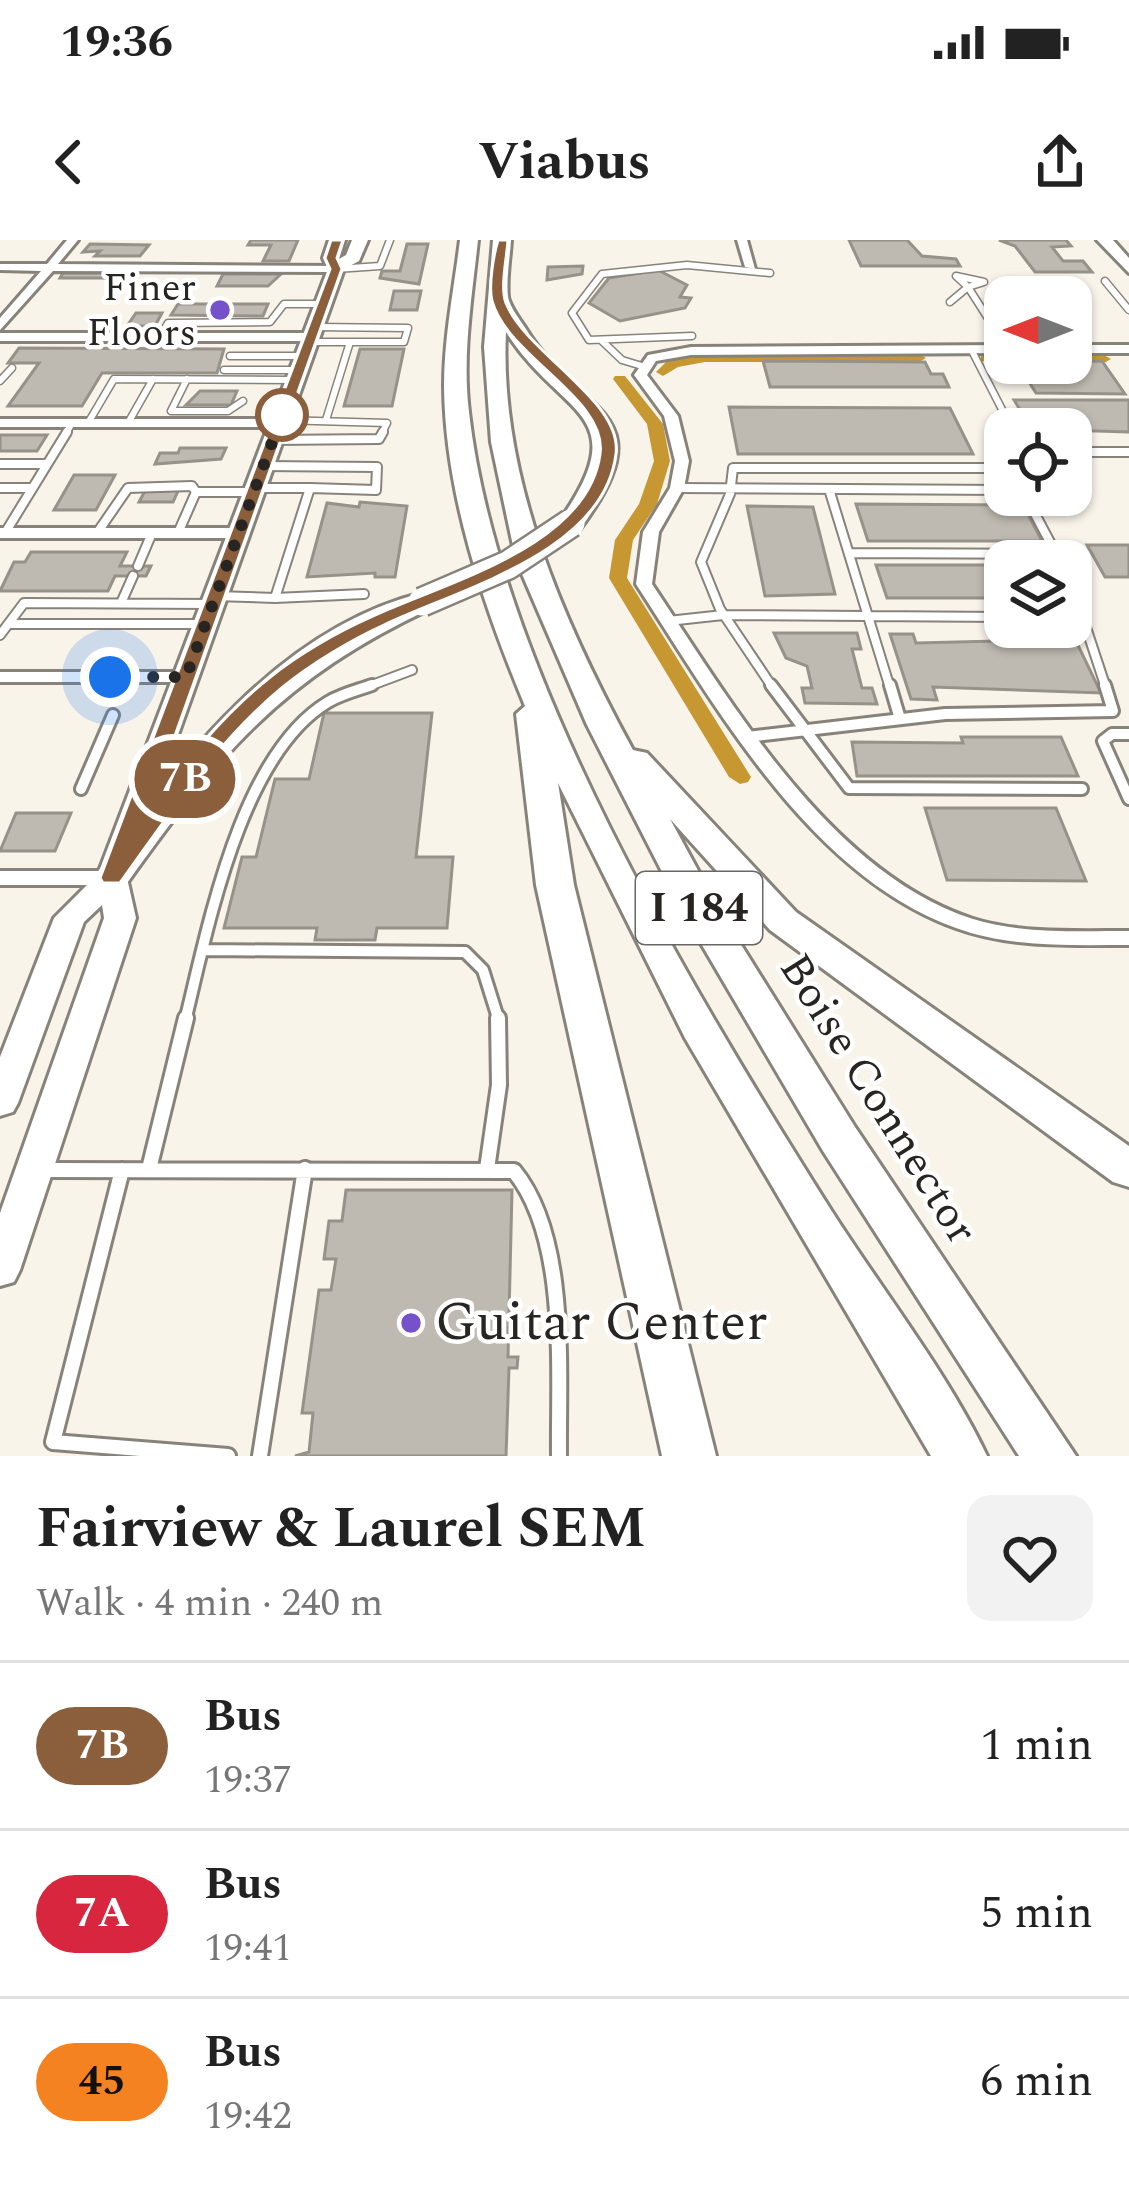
<!DOCTYPE html>
<html lang="en">
<head>
<meta charset="utf-8">
<style>
  body { margin:0; font-family:Spectral,serif; background:#f2f2f2; color:#222; height:100vh; display:flex; flex-direction:column; font-size:45px; white-space:nowrap }
  * { box-sizing:border-box; margin:0 }
  p { font-size:39px; color:#767676 }
  .icon { flex:none; width:66px; height:66px; fill:none; stroke:currentColor; stroke-width:2; stroke-linecap:round; stroke-linejoin:round }
  .map { position:relative; height:1216px; overflow:hidden }
  .details { display:flex; flex-direction:column; background:#fff; flex:1 }
  .details>* { flex:none }
  .badge { padding:0 24px; border-radius:39px; font-size:42px; line-height:78px }
  .needle { width:78px; rotate:270deg }
  .fabs { position:absolute; left:984px; top:36px; display:grid; gap:24px }
  .fabs a { display:grid; place-items:center; width:108px; height:108px; border-radius:24px; background:#fff; box-shadow:0 3px 9px #0004; font-size:60px }
  .you { position:absolute; width:60px; height:60px; margin:-30px; border:9px solid #fff; border-radius:50%; background:#1a73e8; box-shadow:0 0 0 18px #1a73e833 }
  .map>.badge { position:absolute; translate:-50% -50%; box-shadow:0 0 0 6px #fff }
  .round { display:grid; place-items:center; flex:none; width:126px; height:126px; border-radius:24px; background:#f2f2f2 }
  .head { display:flex; align-items:center; justify-content:space-between; height:204px; padding:0 36px }
  h1 { font-size:57px; font-weight:700; line-height:90px }
  ul { padding:0; list-style:none }
  li { display:flex; align-items:center; gap:36px; height:168px; padding:0 36px; border-top:3px solid #e0e0e0 }
  li div { flex:1 }
  li b { display:block; font-size:45px }
  li em { font-style:normal }
  li .badge { min-width:132px; font-weight:700; text-align:center }
  .status { display:flex; justify-content:space-between; align-items:center; height:84px; padding:0 60px; background:#fff; direction:ltr }
  .status svg { height:33px; fill:currentColor }
  header { display:flex; justify-content:space-between; align-items:center; height:156px; padding:0 36px; background:#fff; font-size:54px; font-weight:700 }
  .map>svg:first-child { display:block }
  .lines { fill:none; stroke-linecap:round; stroke-linejoin:round }
  .canal { fill:#c79831; fill-rule:evenodd }
  .building { fill:#bfbab1; stroke:#979289; stroke-width:3 }
  .lane-far3-casing { stroke:#88837a; stroke-width:9 }
  .lane-far2-casing { stroke:#88837a; stroke-width:12 }
  .lane-far1-casing { stroke:#88837a; stroke-width:16 }
  .lane-casing { stroke:#88837a; stroke-width:20 }
  .street-casing { stroke:#88837a; stroke-width:6 }
  .secondary-casing { stroke:#88837a; stroke-width:6 }
  .highway-casing { stroke:#88837a; stroke-width:6 }
  .lane-far3 { stroke:#fff; stroke-width:6 }
  .lane-far2 { stroke:#fff; stroke-width:8 }
  .lane-far1 { stroke:#fff; stroke-width:10 }
  .lane { stroke:#fff; stroke-width:14 }
  .street { fill:#fff; fill-rule:evenodd }
  .secondary { fill:#fff; fill-rule:evenodd }
  .highway { fill:#fff; fill-rule:evenodd }
  .highway-bridge-casing { stroke:#88837a; stroke-width:32; stroke-linecap:butt }
  .highway-bridge { stroke:#fff; stroke-width:27 }
  .line { fill:#8b5e3c; stroke:#fff; stroke-width:3 }
  .walk { stroke:#272522; stroke-width:12; stroke-dasharray:0 21.6 }
  .poi-dot { fill:#7552cc; stroke:#fff; stroke-width:4.5 }
  .stop-dot { fill:#fff; stroke:#8b5e3c; stroke-width:6 }
  .labels { text-anchor:middle; dominant-baseline:central; stroke-width:9; stroke-linejoin:round; paint-order:stroke }
  .far-poi-label { font-size:39px; fill:#272522; stroke:#fff; text-anchor:end }
  .shield { fill:#fff; stroke:#686664; stroke-width:3 }
  .shield-label { font-size:42px; font-weight:bold; fill:#272522 }
  .street-label { font-size:45px; fill:#272522; stroke:#fff }
  .near-poi-label { font-size:54px; fill:#272522; stroke:#fff; text-anchor:start }
</style>
</head>
<body>
<div class="status"><b>19:36</b><svg viewBox="0 0 49 12"><path d="M0 12V9h3v3zM5 12V6h3v6zM10 12V3h3v9zM15 12V0h3v12zM26 1h20v11H26zM47 4h2v5h-2z"/></svg></div>
<header><svg class="icon" aria-label="back" viewBox="0 0 24 24"><path d="M15 5l-7 7 7 7"/></svg>Viabus<svg class="icon" aria-label="share" viewBox="0 0 24 24"><path d="M12 15V3M7 8l5-5 5 5M5 13v7h14v-7"/></svg></header>
<div class="map">
<svg width="1129" height="1216" viewBox="0 0 1129 1216">
  <rect width="100%" height="100%" fill="#f9f4ea"/>
  <g class="lines">
    <path class="canal" d="M 705,114 L 919,114 L 926,118 L 919,122 L 705,122 L 678,127 L 663,136 L 656,132 L 668,120 Z
      M 986,114 L 1002,116 L 1004,119 L 997,123 L 981,121 L 981,115 Z
      M 1071,115 L 1104,115 L 1111,119 L 1104,123 L 1071,123 Z
      M 615,136 L 625,136 L 663,184 L 670,221 L 657,264 L 633,300 L 627,338 L 751,537 L 748,542 L 740,544 L 729,537 L 609,338 L 615,300 L 639,264 L 654,221 L 647,184 L 613,139 Z"/>
  </g>
  <path class="building" d="M 251,0 L 298,0 L 289,21 L 263,21 L 271,5 L 248,5 Z
    M 907,0 L 922,16 L 956,19 L 960,26 L 861,26 L 849,0 Z
    M 999,0 L 1066,0 L 1071,6 L 1052,7 L 1063,21 L 1083,21 L 1092,32 L 1035,32 L 1015,6 Z
    M 90,4 L 149,5 L 140,16 L 95,16 L 100,11 L 83,12 Z
    M 407,4 L 428,4 L 419,44 L 380,38 L 382,31 L 400,31 Z
    M 583,26 L 582,34 L 547,40 L 548,27 Z
    M 658,30 L 687,45 L 680,57 L 691,58 L 685,68 L 620,81 L 589,63 L 609,38 Z
    M 63,33 L 137,33 L 134,38 L 60,38 Z
    M 223,34 L 281,34 L 268,46 L 217,46 Z
    M 394,51 L 421,51 L 417,70 L 390,70 Z
    M 178,64 L 268,64 L 263,76 L 171,75 Z
    M 136,73 L 162,73 L 155,86 L 127,86 Z
    M 19,108 L 224,109 L 217,133 L 102,133 L 82,166 L 8,166 L 39,123 L 8,123 Z
    M 360,109 L 404,109 L 392,166 L 344,166 Z
    M 763,121 L 925,122 L 931,134 L 943,134 L 949,147 L 770,147 Z
    M 1102,121 L 1125,154 L 1036,153 L 1017,123 Z
    M 200,151 L 237,151 L 231,165 L 186,165 Z
    M 1014,160 L 1129,160 L 1129,192 L 1032,189 Z
    M 729,167 L 950,168 L 973,214 L 738,214 Z
    M 0,195 L 47,195 L 37,211 L 0,211 Z
    M 180,208 L 226,208 L 221,219 L 155,224 L 160,213 L 178,213 Z
    M 74,235 L 115,235 L 96,270 L 54,270 Z
    M 146,249 L 179,249 L 173,262 L 139,262 Z
    M 360,262 L 407,266 L 395,337 L 375,337 L 375,333 L 307,337 L 327,263 L 359,267 Z
    M 856,264 L 1023,265 L 1042,301 L 868,301 Z
    M 747,266 L 813,267 L 835,354 L 765,356 Z
    M 1087,305 L 1129,305 L 1129,337 L 1105,337 Z
    M 31,312 L 127,312 L 120,326 L 151,326 L 146,336 L 115,336 L 108,351 L 0,351 L 14,322 L 25,322 Z
    M 876,325 L 1005,325 L 1005,358 L 887,358 Z
    M 774,393 L 857,393 L 861,409 L 852,409 L 862,448 L 872,448 L 877,464 L 805,463 L 802,448 L 812,448 L 807,426 L 786,418 Z
    M 890,394 L 913,394 L 916,403 L 1075,399 L 1101,453 L 933,447 L 937,460 L 911,459 Z
    M 324,473 L 432,473 L 416,617 L 453,617 L 447,688 L 377,688 L 375,700 L 315,700 L 317,688 L 224,688 L 242,617 L 256,617 L 275,539 L 309,539 Z
    M 961,497 L 1061,497 L 1078,536 L 857,536 L 852,502 L 963,503 Z
    M 925,568 L 1056,568 L 1086,641 L 947,640 Z
    M 16,573 L 71,573 L 55,611 L 0,611 Z
    M 346,950 L 512,950 L 508,1117 L 518,1117 L 517,1128 L 509,1128 L 506,1216 L 295,1216 L 309,1212 L 313,1173 L 302,1173 L 319,1050 L 331,1050 L 336,1019 L 324,1019 L 329,981 L 342,981 Z"/>
  <g class="lines">
    <g class="lane-far3-casing">
      <path id="lane-far3" d="M 336,29 L 380,26 L 390,0
        M 956,36 L 984,42 L 968,47 Z
        M 1105,41 L 1129,70
        M 968,47 L 1005,105
        M 950,62 L 968,47
        M 692,96 L 589,100 L 572,73 L 602,34 L 687,25 L 770,33
        M 160,97 L 168,83 L 270,82 L 284,64 L 323,64
        M 601,100 L 622,120 L 642,126
        M 309,102 L 404,102 L 408,88 L 314,87
        M 971,109 L 1012,189
        M 230,116 L 304,116
        M 224,130 L 298,130
        M 187,139 L 171,171 L 228,171 L 243,161
        M 0,141 L 12,128
        M 280,180 L 387,183 L 381,195
        M 326,180 L 350,102
        M 88,183 L 114,139 L 295,140
        M 128,183 L 153,139
        M 65,195 L 72,183"/>
    </g>
    <g class="lane-far2-casing">
      <path id="lane-far2" d="M 273,200 L 379,199 L 383,192
        M 1071,212 L 1129,212
        M 0,224 L 47,224
        M 263,226 L 377,227 L 376,250 L 310,248
        M 0,248 L 32,248
        M 677,248 L 1005,250
        M 829,249 L 890,448
        M 196,252 L 253,252
        M 1025,255 L 1060,321
        M 5,293 L 67,192
        M 97,293 L 128,248 L 192,246 L 196,252 L 178,293
        M 849,313 L 1056,314
        M 138,326 L 152,293
        M 1071,342 L 1106,448
        M 215,356 L 275,358 L 310,248 L 255,248
        M 275,358 L 364,354
        M 121,363 L 133,336
        M 668,381 L 723,375 L 1005,377
        M 11,384 L 202,384
        M 0,395 L 24,363 L 213,364
        M 364,448 L 412,430
        M 773,448 L 720,369 L 701,322 L 730,254 L 733,228 L 997,228 L 1005,243"/>
    </g>
    <g class="lane-far1-casing">
      <path id="lane-far1" d="M 771,445 L 849,548 L 1082,549
        M 890,445 L 900,479
        M 1129,494 L 1112,494 L 1103,501 L 1129,559
        M 747,497 L 945,474 L 1113,471 L 1105,445
        M 81,549 L 113,475
        M 206,710 L 465,712 L 483,730 L 499,781
        M 185,781 C 208,688 240,515 328,462 C 341,454 358,450 372,445"/>
    </g>
    <g class="lane-casing">
      <path id="lane" d="M 149,929 L 186,778
        M 487,929 L 499,845 L 498,778
        M 44,930 L 514,931 C 569,998 558,1133 559,1216
        M 122,930 L 53,1202 L 228,1216
        M 260,1216 L 305,929"/>
    </g>
    <g class="street-casing">
      <path id="street" d="M 67,0 L 78,0 L 58,24 L 336,26 L 342,29 L 336,32 L 53,31 L 0,90 L 0,78 L 41,31 L 0,30 L 0,24 L 47,24 Z
        M 737,0 L 747,0 L 755,29 L 745,27 Z
        M 0,93 L 311,93 L 317,97 L 311,101 L 0,101 Z
        M 1005,105 L 1005,113 L 691,115 L 656,121 L 647,135 L 678,176 L 689,221 L 684,248 L 659,292 L 652,344 C 731,462 830,633 973,679 C 1021,694 1079,691 1129,691 L 1129,705 C 1072,705 1010,708 956,688 C 810,636 716,467 636,344 L 643,292 L 670,248 L 675,221 L 664,176 L 634,135 L 648,115 L 691,107 Z
        M 1071,105 L 1129,105 L 1129,113 L 1071,113 Z
        M 0,179 L 279,179 L 286,183 L 279,187 L 0,187 Z
        M 0,288 L 239,288 L 247,293 L 239,298 L 0,298 Z
        M 0,432 L 186,432 L 195,437 L 186,442 L 0,442 Z
        M 0,631 L 112,631 L 123,638 L 112,645 L 0,645 Z"/>
    </g>
    <g class="secondary-casing">
      <path id="secondary" d="M 329,0 L 345,0 L 339,19 L 346,15 L 352,0 L 368,0 L 359,21 L 344,29 L 127,638 L 136,678 L 20,1030 L 14,1042 L 0,1046 L 0,973 L 104,678 L 102,665 L 84,682 L 18,863 L 13,872 L 0,876 L 0,817 L 54,678 L 98,634 L 328,29 L 323,18 Z
        M 1097,0 L 1113,0 L 1129,18 L 1129,33 Z"/>
    </g>
    <g class="highway-casing">
      <path id="highway" d="M 460,0 L 478,0 C 472,57 462,115 469,172 C 498,430 693,752 831,970 C 880,1047 949,1135 987,1216 L 931,1216 L 685,798 L 558,543 L 574,645 L 716,1216 L 662,1216 L 536,645 L 516,474 L 525,466 C 484,367 445,255 444,146 C 444,97 454,49 460,0 Z
        M 493,0 L 511,0 C 510,18 506,39 508,57 C 510,67 520,80 526,89 C 581,178 668,169 580,289 L 562,289 L 558,283 C 638,170 561,179 506,92 C 499,238 565,385 633,510 L 647,513 L 796,672 L 1129,906 L 1129,947 L 1113,942 L 770,690 L 670,579 L 720,671 L 855,887 L 1076,1216 L 1019,1216 L 823,911 L 682,671 L 587,485 L 516,320 L 491,202 L 484,107 Z
        M 422,353 L 432,356 L 436,362 L 432,368 C 282,438 219,514 125,646 L 99,646 L 94,638 L 99,630 C 182,519 279,389 422,353 Z"/>
    </g>
    <use href="#lane-far3" class="lane-far3"/>
    <use href="#lane-far2" class="lane-far2"/>
    <use href="#lane-far1" class="lane-far1"/>
    <use href="#lane" class="lane"/>
    <use href="#street" class="street"/>
    <use href="#secondary" class="secondary"/>
    <use href="#highway" class="highway"/>
    <g class="highway-bridge-casing">
      <path id="highway-bridge" d="M 422,362 L 508,325 L 571,283"/>
    </g>
    <use href="#highway-bridge" class="highway-bridge"/>
  </g>
  <path class="line" d="M 331,0 L 343,0 L 337,18 L 342,29 L 147,574 C 184,524 220,477 269,438 C 297,415 337,392 371,377 C 443,343 588,307 600,214 C 608,159 507,117 492,61 C 488,45 494,13 498,0 L 508,0 C 507,18 500,47 506,63 C 527,114 623,161 616,214 C 604,313 459,349 384,385 C 351,400 311,424 283,447 C 216,502 170,574 120,643 L 103,643 L 100,638 L 330,29 L 325,18 Z"/>
  <g class="lines">
    <path class="walk" d="M 110,437 L 186,437 L 282,175"/>
  </g>
  <g class="poi-dot">
    <circle cx="220" cy="70" r="12"/>
    <circle cx="411" cy="1083" r="12"/>
  </g>
  <circle class="stop-dot" cx="282" cy="175" r="24"/>
  <g class="labels">
    <g class="far-poi-label">
      <text x="196" y="48">Finer<tspan x="196" dy="45">Floors</tspan></text>
    </g>
    <rect class="shield" x="636" y="632" width="126" height="72" rx="9"/>
    <g class="shield-label">
      <text x="699" y="668">I 184</text>
    </g>
    <g class="street-label">
      <text transform="translate(878 859) rotate(58)">Boise Connector</text>
    </g>
    <g class="near-poi-label">
      <text x="435" y="1083">Guitar Center</text>
    </g>
  </g>
</svg>
<div class="fabs">
<a><svg class="needle" viewBox="-14 -14 28 28"><path d="M0-13l5 13h-10z" fill="#e53935"/><path d="M0 13l5-13h-10z" fill="#767676"/></svg></a>
<a><svg class="icon" aria-label="locate" viewBox="0 0 24 24"><circle cx="12" cy="12" r="6"/><path d="M12 2v4M12 18v4M2 12h4M18 12h4"/></svg></a>
<a><svg class="icon" aria-label="layers" viewBox="0 0 24 24"><path d="M12 4l9 5-9 5-9-5zM3 14l9 5 9-5"/></svg></a>
</div>
<div class="you" style="left:110px;top:437px"></div>
<b class="badge" style="left:185px;top:539px;background:#8b5e3c;color:#fff">7B</b>
</div>
<section class="details">
<div class="head"><div><h1>Fairview &amp; Laurel SEM</h1><p>Walk · 4 min · 240 m</p></div><a class="round"><svg class="icon" aria-label="heart" viewBox="0 0 24 24"><path d="M12 20l-8-8c-3-5 5-10 8-4 3-6 11-1 8 4z"/></svg></a></div>
<ul>
<li><span class="badge" style="background:#8b5e3c;color:#fff">7B</span><div><b>Bus</b><p>19:37</p></div><em>1 min</em></li>
<li><span class="badge" style="background:#d7263d;color:#fff">7A</span><div><b>Bus</b><p>19:41</p></div><em>5 min</em></li>
<li><span class="badge" style="background:#f58220;color:#111">45</span><div><b>Bus</b><p>19:42</p></div><em>6 min</em></li>
</ul>
</section>
</body>
</html>
